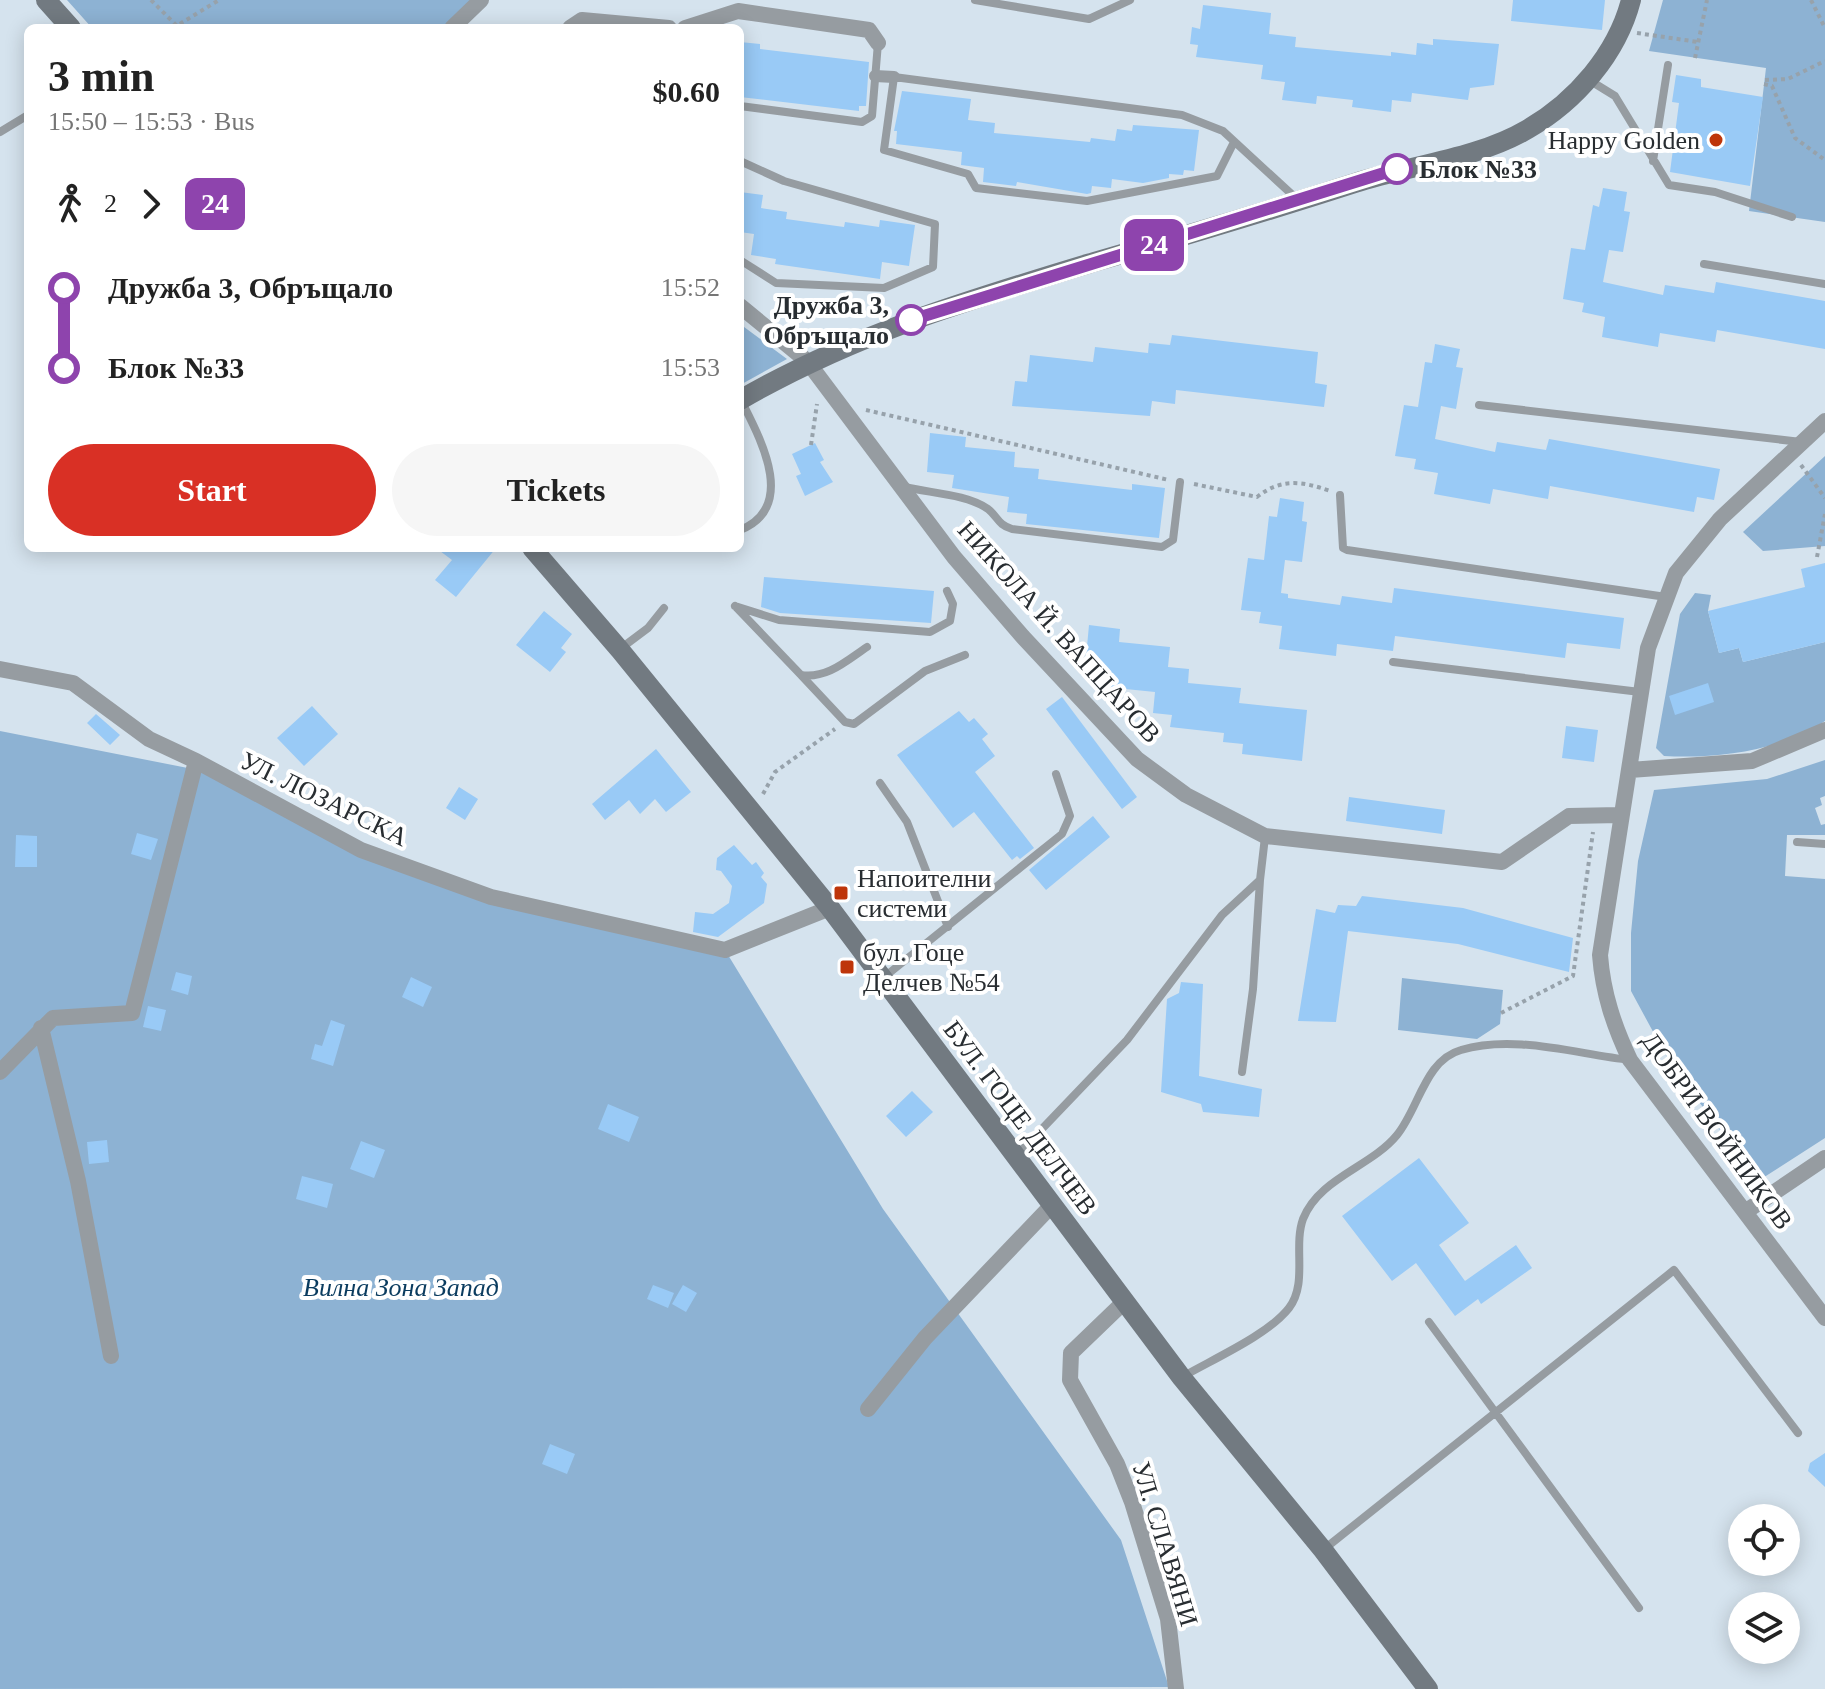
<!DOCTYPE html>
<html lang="en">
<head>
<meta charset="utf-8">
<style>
  body { margin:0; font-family:Georgia,serif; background:#f6f6f6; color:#222; height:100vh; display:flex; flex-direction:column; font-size:30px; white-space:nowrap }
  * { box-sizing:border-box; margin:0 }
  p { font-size:26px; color:#767676 }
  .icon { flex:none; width:44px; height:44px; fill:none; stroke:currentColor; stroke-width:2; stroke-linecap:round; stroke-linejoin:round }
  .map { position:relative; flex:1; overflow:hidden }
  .details { position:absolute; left:24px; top:24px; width:720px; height:528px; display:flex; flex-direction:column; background:#fff; border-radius:12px; box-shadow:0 4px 20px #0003 }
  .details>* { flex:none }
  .badge { padding:0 16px; border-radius:12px; font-size:28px; line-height:52px }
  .buttons { position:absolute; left:1728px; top:1504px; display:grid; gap:16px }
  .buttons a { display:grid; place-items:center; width:72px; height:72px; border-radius:50%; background:#fff; box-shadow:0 4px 20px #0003; font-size:40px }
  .map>.badge { position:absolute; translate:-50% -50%; box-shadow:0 0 0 4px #fff }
  .legs { display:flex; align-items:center; gap:12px; height:88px; padding:0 24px; font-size:26px }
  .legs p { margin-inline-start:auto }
  .overview { display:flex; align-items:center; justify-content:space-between; height:136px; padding:0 24px }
  h1 { font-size:44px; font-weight:700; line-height:60px }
  .action { display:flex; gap:16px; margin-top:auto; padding:16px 24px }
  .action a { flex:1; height:92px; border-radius:48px; background:#d93025; color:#fff; font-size:32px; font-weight:700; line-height:92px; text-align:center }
  .action a+a { background:#f6f6f6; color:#222 }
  ul { padding:0 24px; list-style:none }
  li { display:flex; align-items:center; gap:28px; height:80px; font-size:30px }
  li i { display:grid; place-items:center; width:12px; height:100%; margin:0 10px; background:currentColor }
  li i::after { content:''; width:20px; height:20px; margin:-10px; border:6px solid; border-radius:50%; background:#fff }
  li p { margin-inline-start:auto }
  li:first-child i { background:linear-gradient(#0000 50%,currentColor 0) }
  li:last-child i { background:linear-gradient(currentColor 50%,#0000 0) }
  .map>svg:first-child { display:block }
  .green { fill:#8db2d3 }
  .building { fill:#99caf6 }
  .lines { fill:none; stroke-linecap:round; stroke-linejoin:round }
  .path { stroke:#97a2ab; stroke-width:4; stroke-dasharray:4 4; stroke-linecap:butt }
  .service { stroke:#969ca1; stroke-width:8 }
  .pedestrian { stroke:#969ca1; stroke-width:12 }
  .minor { stroke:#969ca1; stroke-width:16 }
  .secondary { stroke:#727a81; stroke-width:20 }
  .line-1-casing { stroke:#fff; stroke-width:18 }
  .line-1 { stroke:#8e44ad; stroke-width:12 }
  .poi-dot { fill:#be350a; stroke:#fff; stroke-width:3 }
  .stop-1-dot { fill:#fff; stroke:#8e44ad; stroke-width:4 }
  .labels { text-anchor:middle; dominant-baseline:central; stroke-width:8; stroke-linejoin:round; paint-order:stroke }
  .poi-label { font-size:26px; fill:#282d31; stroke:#fff; text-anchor:start }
  .stop-label { font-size:26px; font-weight:bold; fill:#282d31; stroke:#fff; text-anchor:start }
  .street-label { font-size:26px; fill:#282d31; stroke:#fff }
  .park-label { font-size:26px; font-style:italic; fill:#0b3c5f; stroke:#fff }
</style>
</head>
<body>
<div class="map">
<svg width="1825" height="1689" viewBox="0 0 1825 1689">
  <rect width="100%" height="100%" fill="#d5e3ee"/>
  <path class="green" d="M 67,0 L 471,0 L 443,28 L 92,28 Z
    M 1663,0 L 1825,0 L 1825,222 L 1749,211 L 1766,68 L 1649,51 Z
    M 740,324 L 787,359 L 740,385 Z
    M 1825,456 L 1825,546 L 1763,551 L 1743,532 Z
    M 1695,593 L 1711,595 L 1708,611 L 1719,653 L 1739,648 L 1743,662 L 1825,642 L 1825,721 C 1780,751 1717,759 1664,756 L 1656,748 L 1680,614 Z
    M 0,731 L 203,771 L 361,850 L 490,897 L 725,950 L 883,1209 L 1121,1540 L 1169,1687 L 0,1689 Z
    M 1825,760 L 1825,796 L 1820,798 L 1822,805 L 1815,808 L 1821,825 L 1825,824 L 1825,835 L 1787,835 L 1785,876 L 1825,879 L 1825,1138 L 1758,1181 L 1670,1063 L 1631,991 L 1631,933 L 1638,861 L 1654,790 L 1767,779 Z
    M 1402,978 L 1503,990 L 1500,1024 L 1477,1039 L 1398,1030 Z"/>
  <path class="building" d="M 1513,0 L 1605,0 L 1602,30 L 1511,21 Z
    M 1203,5 L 1271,13 L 1269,34 L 1296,37 L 1295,47 L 1391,56 L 1391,52 L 1416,55 L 1417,43 L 1433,45 L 1433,39 L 1499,44 L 1494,85 L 1470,88 L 1468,100 L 1412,93 L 1411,102 L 1392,100 L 1391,112 L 1352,107 L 1353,100 L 1317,96 L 1316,104 L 1282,100 L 1285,82 L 1261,79 L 1263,65 L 1196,57 L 1198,45 L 1190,44 L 1192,27 L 1200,29 Z
    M 740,42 L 760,44 L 760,49 L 869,62 L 866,106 L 859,106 L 859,111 L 740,97 Z
    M 1676,75 L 1701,79 L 1701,87 L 1763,97 L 1750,186 L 1670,172 L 1679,103 L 1672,102 Z
    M 902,91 L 971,99 L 968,120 L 995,123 L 994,133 L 1090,142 L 1091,138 L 1115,141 L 1117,129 L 1132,131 L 1133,125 L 1199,130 L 1194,171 L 1184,170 L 1183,175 L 1169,174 L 1169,178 L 1143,183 L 1112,179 L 1111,188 L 1092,186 L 1091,193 L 1087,194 L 1017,182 L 1016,186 L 983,182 L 984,168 L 961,165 L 962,152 L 896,144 L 897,131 L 894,131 Z
    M 1603,188 L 1627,192 L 1624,211 L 1630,212 L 1623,252 L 1609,250 L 1603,282 L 1663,295 L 1665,285 L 1714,293 L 1716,282 L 1825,301 L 1825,349 L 1717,330 L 1715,342 L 1660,333 L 1658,347 L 1602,337 L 1605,317 L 1582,312 L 1584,303 L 1563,299 L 1571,248 L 1585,250 L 1593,205 L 1599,207 Z
    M 740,192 L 763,195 L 761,208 L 787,212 L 786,219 L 844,227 L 845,222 L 879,227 L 880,220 L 915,225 L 909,266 L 882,262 L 880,279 L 775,264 L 776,259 L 751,255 L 754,234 L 740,232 Z
    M 1172,335 L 1318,352 L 1315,383 L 1327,385 L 1324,407 L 1176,390 L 1175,404 L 1152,401 L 1150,416 L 1012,406 L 1015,381 L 1027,382 L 1030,355 L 1093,362 L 1095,347 L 1148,353 L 1149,343 L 1170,345 Z
    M 1435,344 L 1460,349 L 1456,367 L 1463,368 L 1456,409 L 1441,406 L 1435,439 L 1495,452 L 1497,442 L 1546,450 L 1549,439 L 1720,469 L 1714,500 L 1697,497 L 1694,512 L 1550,486 L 1548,499 L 1493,489 L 1490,504 L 1434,494 L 1438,473 L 1414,469 L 1416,459 L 1395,456 L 1404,405 L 1418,407 L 1425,362 L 1432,363 Z
    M 930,433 L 966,437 L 965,447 L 1015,452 L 1014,467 L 1039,469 L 1038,479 L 1132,490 L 1132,484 L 1165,488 L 1159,538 L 1026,524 L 1027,514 L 1007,512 L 1009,497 L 952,488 L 954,475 L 927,472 Z
    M 815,443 L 824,460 L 820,462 L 833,482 L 805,496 L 796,476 L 801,474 L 792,454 Z
    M 1280,498 L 1304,502 L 1302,521 L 1307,522 L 1302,562 L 1285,560 L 1281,593 L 1288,594 L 1288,598 L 1340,605 L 1342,596 L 1392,603 L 1394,588 L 1624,618 L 1620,649 L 1567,643 L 1565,658 L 1395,636 L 1393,651 L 1337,644 L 1336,656 L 1279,649 L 1282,626 L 1259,623 L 1261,612 L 1241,610 L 1248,558 L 1264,560 L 1269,516 L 1277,517 Z
    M 436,548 L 496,548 L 456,597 L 435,580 L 452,560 Z
    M 1825,563 L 1825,642 L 1743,662 L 1739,648 L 1719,653 L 1708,611 L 1805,587 L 1801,569 Z
    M 764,577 L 934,591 L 931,623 L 780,613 L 761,607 Z
    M 544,611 L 572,634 L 561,648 L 566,652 L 550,672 L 516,645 Z
    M 1089,625 L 1120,629 L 1119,642 L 1170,647 L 1168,667 L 1189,669 L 1188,683 L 1241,688 L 1239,703 L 1307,710 L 1302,761 L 1242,754 L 1243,744 L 1223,742 L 1224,733 L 1170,727 L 1172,715 L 1153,713 L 1155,692 L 1106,687 L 1107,670 L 1085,668 Z
    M 1708,683 L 1714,702 L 1675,715 L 1669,696 Z
    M 1062,697 L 1137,797 L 1122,809 L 1046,709 Z
    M 312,706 L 338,734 L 304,766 L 277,738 Z
    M 959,711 L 969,722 L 974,718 L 988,734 L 982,739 L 995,756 L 975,772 L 1034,848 L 1020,859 L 1017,856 L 1012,860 L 974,812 L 953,828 L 897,755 Z
    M 96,714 L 120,735 L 110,745 L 87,723 Z
    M 1566,726 L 1598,730 L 1594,762 L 1562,758 Z
    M 656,749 L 691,792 L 666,812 L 655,799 L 640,814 L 629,800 L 605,820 L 592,804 Z
    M 459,787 L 478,799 L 465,820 L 446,808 Z
    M 1349,797 L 1445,810 L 1442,834 L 1346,821 Z
    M 1093,816 L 1110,837 L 1046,890 L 1029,870 Z
    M 137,833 L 158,839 L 151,860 L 131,854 Z
    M 16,835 L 37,836 L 37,867 L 15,867 Z
    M 734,845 L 752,865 L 756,862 L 764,873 L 761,877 L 767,884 L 764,903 L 718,937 L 693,932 L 695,912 L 713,914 L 729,903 L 732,886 L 721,871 L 716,870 L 717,858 Z
    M 1362,896 L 1463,908 L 1573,938 L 1569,972 L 1458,944 L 1348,931 L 1336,1022 L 1298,1021 L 1316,909 L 1335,913 L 1338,905 L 1356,906 Z
    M 176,972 L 192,976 L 188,995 L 171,990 Z
    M 411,977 L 432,987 L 423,1007 L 402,997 Z
    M 1181,982 L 1203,984 L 1199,1076 L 1262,1089 L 1259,1117 L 1203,1112 L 1201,1104 L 1161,1092 L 1167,999 L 1179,993 Z
    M 148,1006 L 166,1010 L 161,1031 L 143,1027 Z
    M 331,1020 L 345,1025 L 333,1066 L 311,1059 L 315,1044 L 322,1046 Z
    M 912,1091 L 933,1112 L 906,1137 L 886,1116 Z
    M 608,1104 L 639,1117 L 629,1142 L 598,1129 Z
    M 107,1140 L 109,1162 L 89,1164 L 87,1142 Z
    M 361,1141 L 385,1150 L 374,1178 L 350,1169 Z
    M 1419,1158 L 1469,1223 L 1439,1245 L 1465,1281 L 1516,1245 L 1532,1268 L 1481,1304 L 1478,1299 L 1455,1316 L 1416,1263 L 1392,1281 L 1342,1216 Z
    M 302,1176 L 333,1184 L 327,1208 L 296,1199 Z
    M 653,1285 L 674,1293 L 668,1308 L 647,1299 Z
    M 683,1285 L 697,1293 L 686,1312 L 672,1304 Z
    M 550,1444 L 575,1454 L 567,1474 L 542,1464 Z
    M 1825,1453 L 1825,1487 L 1808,1471 L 1810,1463 Z"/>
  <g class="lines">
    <path class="path" d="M 151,0 L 177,26
      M 1811,0 L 1825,28
      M 173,28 L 219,0
      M 1637,33 L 1698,42
      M 1695,58 L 1707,0
      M 1765,80 L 1788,79 L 1825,61
      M 1764,84 L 1772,86 L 1795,138 L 1825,160
      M 866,410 L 1169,480
      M 811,445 L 817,404
      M 1801,465 L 1825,498
      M 1194,484 L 1257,497 C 1281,478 1302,481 1330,491
      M 1817,557 L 1825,514
      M 763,794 L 775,772 L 835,729
      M 1501,1013 L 1573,976 L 1593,832"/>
    <path class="service" d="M 975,0 L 1089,19 L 1130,0
      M 1589,80 L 1615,96 L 1669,185 L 1715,192 L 1792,217
      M 740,106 L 862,122 L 872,116 L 878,43
      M 0,132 L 28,115
      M 1234,142 L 1217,176 L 1087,201 L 976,188 L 968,174 L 884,150 L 894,77 L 1182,115 L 1223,131 L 1298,200
      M 740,161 L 784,181 L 935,224 L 933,267 L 884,288 L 776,283 L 740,260
      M 1653,161 L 1668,65
      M 1704,264 L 1825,284
      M 1479,405 L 1801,442
      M 905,487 C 929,493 967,494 988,509 C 998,517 998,525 1012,529 L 1162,547 L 1173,540 L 1180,482
      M 1340,495 L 1343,548 L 1347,550 L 1666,597
      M 740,530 C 798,507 760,438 742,402
      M 735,606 L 779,620 L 930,632 L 950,621 L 953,604 L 947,591
      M 735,606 L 801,675 C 827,679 846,661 867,647
      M 620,649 L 648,628 L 664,608
      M 1393,662 L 1640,692
      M 801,675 L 845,722 L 854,724 L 925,671 L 965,655
      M 880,783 L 907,822 L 948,927
      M 1797,842 L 1825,844
      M 883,978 L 1062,834 L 1070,816 L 1056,774
      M 1242,1072 L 1253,989 L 1260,880
      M 1018,1154 L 1127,1040 L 1222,915 L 1260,880 L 1265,837
      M 1429,1322 L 1639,1608
      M 1182,1377 C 1213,1359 1268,1335 1289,1308 C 1308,1283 1293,1247 1303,1219 C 1319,1178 1371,1167 1397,1135 C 1419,1108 1425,1060 1461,1050 C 1514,1034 1576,1054 1630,1060
      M 1323,1550 L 1674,1270 L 1798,1433"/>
    <path class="pedestrian" d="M 875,76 L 894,77"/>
    <path class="minor" d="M 452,28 L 481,0
      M 570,28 L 582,20 L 669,28
      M 685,28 L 738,11 L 869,30 L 878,43
      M 740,306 L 807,361 L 954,557 L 1023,637 L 1137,759 L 1186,795 L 1265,836 L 1502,862 L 1569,816 L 1620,815
      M 1825,421 L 1720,519 L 1676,573 L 1648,648 L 1600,955 C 1603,994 1614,1026 1630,1060 L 1825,1318
      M 0,669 L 73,683 L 149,739 L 196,761
      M 1630,770 L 1752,761 L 1825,730
      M 41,1028 L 78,1181 L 111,1356
      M 0,1072 L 53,1018 L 132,1013 L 196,761 L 361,850 L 491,897 L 725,950 L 830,908
      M 1745,1212 L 1825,1158
      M 1124,1302 L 1071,1353 L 1070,1380 L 1117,1464 L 1132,1502 L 1168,1619 L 1176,1689
      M 868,1409 L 925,1338 L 1053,1204"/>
    <path class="secondary" d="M 46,0 L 71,28
      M 740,400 C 854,334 968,300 1094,262 C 1181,237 1268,211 1355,183 C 1411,165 1477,159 1528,129 C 1576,101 1617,54 1631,0
      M 532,548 L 620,650 L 830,908 L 1182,1378 L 1323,1550 L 1428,1689"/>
  </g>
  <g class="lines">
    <g class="line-1-casing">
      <path id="line-1" d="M 911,320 L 1397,169"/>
    </g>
    <use href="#line-1" class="line-1"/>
  </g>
  <g class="poi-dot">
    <circle cx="1716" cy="140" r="8"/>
    <rect x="833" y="885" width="16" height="16" rx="4"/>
    <rect x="839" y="959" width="16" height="16" rx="4"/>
  </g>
  <g class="stop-1-dot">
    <circle cx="1397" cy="169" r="14"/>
    <circle cx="911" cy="320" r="14"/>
  </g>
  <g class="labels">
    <g class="poi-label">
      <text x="1700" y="140" text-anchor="end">Happy Golden</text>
      <text x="857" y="878">Напоителни<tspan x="857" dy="30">системи</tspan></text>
      <text x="863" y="952">бул. Гоце<tspan x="863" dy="30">Делчев №54</tspan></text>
    </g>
    <g class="stop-label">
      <text x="1419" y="169">Блок №33</text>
      <text x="889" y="305" text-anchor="end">Дружба 3,<tspan x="889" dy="30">Обръщало</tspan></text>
    </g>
    <g class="street-label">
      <text transform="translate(1059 632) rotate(48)">НИКОЛА Й. ВАПЦАРОВ</text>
      <text transform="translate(324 799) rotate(26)">УЛ. ЛОЗАРСКА</text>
      <text transform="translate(1020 1118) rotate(53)">БУЛ. ГОЦЕ ДЕЛЧЕВ</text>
      <text transform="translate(1717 1131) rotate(54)">ДОБРИ ВОЙНИКОВ</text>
      <text transform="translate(1165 1544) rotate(73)">УЛ. СЛАВЯНИ</text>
    </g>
    <g class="park-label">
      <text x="401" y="1287">Вилна Зона Запад</text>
    </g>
  </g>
</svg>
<div class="buttons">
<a><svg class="icon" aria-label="locate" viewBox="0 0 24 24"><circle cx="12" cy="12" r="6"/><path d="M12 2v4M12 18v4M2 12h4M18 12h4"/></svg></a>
<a><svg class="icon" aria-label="layers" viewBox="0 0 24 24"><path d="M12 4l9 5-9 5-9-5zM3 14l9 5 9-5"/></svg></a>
</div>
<b class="badge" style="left:1154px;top:245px;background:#8e44ad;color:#fff">24</b>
<section class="details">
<div class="overview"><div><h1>3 min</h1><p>15:50 – 15:53 · Bus</p></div><b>$0.60</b></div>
<div class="legs"><svg class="icon" aria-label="walk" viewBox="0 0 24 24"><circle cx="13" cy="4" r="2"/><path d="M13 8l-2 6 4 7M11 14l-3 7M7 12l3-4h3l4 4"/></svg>2<svg class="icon" aria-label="forward" viewBox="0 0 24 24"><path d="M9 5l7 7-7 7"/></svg><b class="badge" style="background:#8e44ad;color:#fff">24</b></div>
<ul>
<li><i style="color:#8e44ad"></i><b>Дружба 3, Обръщало</b><p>15:52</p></li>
<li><i style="color:#8e44ad"></i><b>Блок №33</b><p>15:53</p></li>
</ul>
<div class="action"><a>Start</a><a>Tickets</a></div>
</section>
</div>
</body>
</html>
